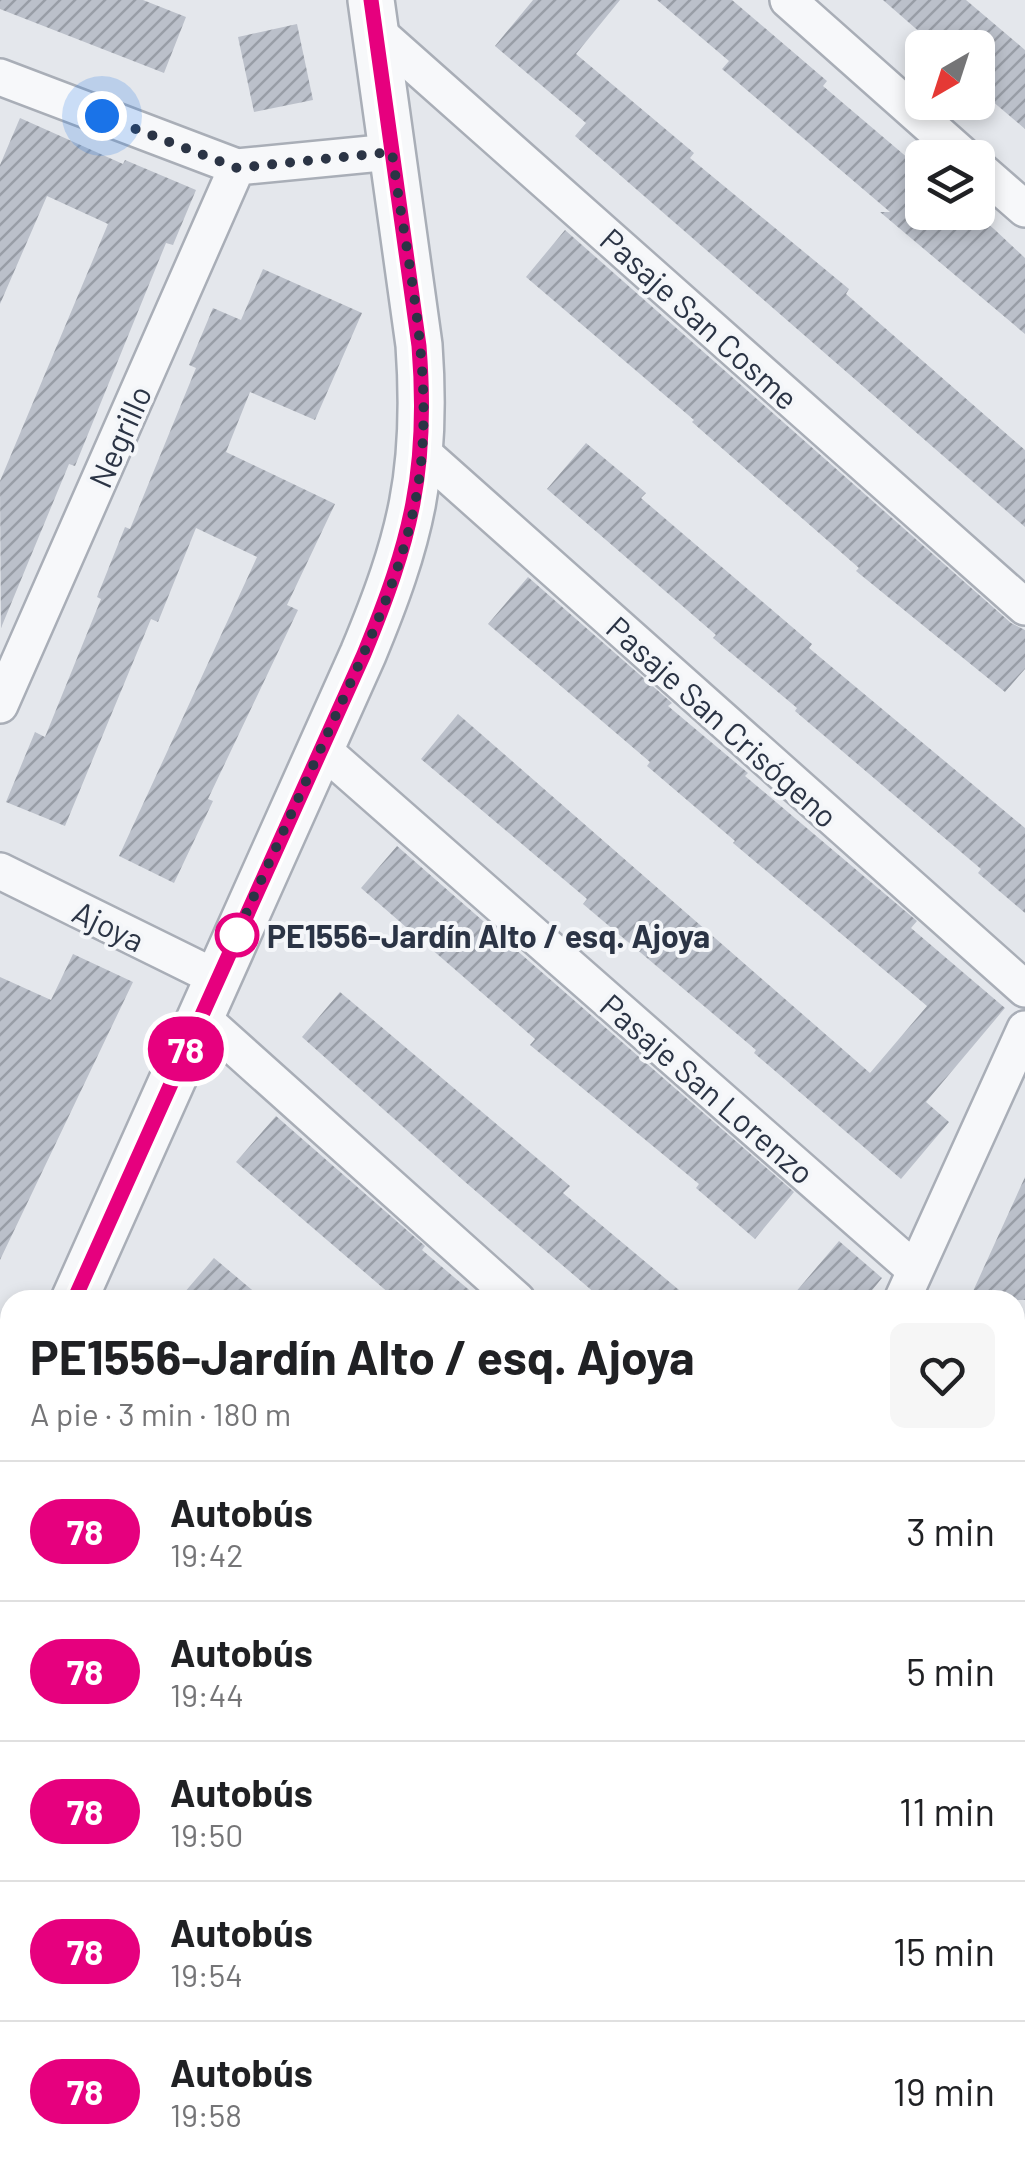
<!DOCTYPE html>
<html lang="es">
<head>
<meta charset="utf-8">
<style>
  body { margin:0; font-family:Barlow,sans-serif; background:#f6f6f6; color:#202124; height:100vh; display:flex; flex-direction:column; font-size:38px; white-space:nowrap }
  * { box-sizing:border-box; margin:0 }
  p { font-size:32px; color:#757577 }
  .icon { flex:none; width:55px; height:55px; fill:none; stroke:currentColor; stroke-width:2; stroke-linecap:round; stroke-linejoin:round }
  .map { position:relative; flex:1; overflow:hidden }
  .details { position:absolute; left:0px; top:1290px; width:1025px; height:892px; display:flex; flex-direction:column; background:#fff; border-radius:30px 30px 0 0; box-shadow:0 5px 15px #0003 }
  .details>* { flex:none }
  .badge { padding:0 20px; border-radius:32px; font-size:35px; line-height:65px }
  .needle { width:65px; rotate:219deg }
  .tools { position:absolute; left:905px; top:30px; display:grid; gap:20px }
  .tools a { display:grid; place-items:center; width:90px; height:90px; border-radius:15px; background:#fff; box-shadow:0 5px 15px #0003; font-size:50px }
  .you { position:absolute; width:50px; height:50px; margin:-25px; border:8px solid #fff; border-radius:50%; background:#1a73e8; box-shadow:0 0 0 15px #1a73e833 }
  .map>.badge { position:absolute; translate:-50% -50%; box-shadow:0 0 0 5px #fff }
  .round { display:grid; place-items:center; flex:none; width:105px; height:105px; border-radius:15px; background:#f6f6f6 }
  .head { display:flex; align-items:center; justify-content:space-between; height:170px; padding:0 30px }
  h1 { font-size:48px; font-weight:700; line-height:75px }
  ul { padding:0; list-style:none }
  li { display:flex; align-items:center; gap:30px; height:140px; padding:0 30px; border-top:2px solid #e0e0e0 }
  li div { flex:1 }
  li b { display:block; font-size:38px }
  li em { font-style:normal }
  li .badge { min-width:110px; font-weight:700; text-align:center }
  .map>svg:first-child { display:block }
  .building { fill:url(#building-hatch) }
  .lines { fill:none; stroke-linecap:round; stroke-linejoin:round }
  .minor-casing { stroke:#a9aeb7; stroke-width:40 }
  .tertiary-casing { stroke:#a9aeb7; stroke-width:50 }
  .minor { stroke:#f7f8fa; stroke-width:35 }
  .tertiary { stroke:#f7f8fa; stroke-width:45 }
  .line-casing { stroke:#fff; stroke-width:22 }
  .line { stroke:#e6007e; stroke-width:15 }
  .walk { stroke:#2b3445; stroke-width:10; stroke-dasharray:0 18 }
  .stop-dot { fill:#fff; stroke:#e6007e; stroke-width:5 }
  .labels { text-anchor:middle; dominant-baseline:central; stroke-width:8; stroke-linejoin:round; paint-order:stroke }
  .street-label { font-size:32px; fill:#2b3445; stroke:#f4f6f9 }
  .stop-label { font-size:32px; font-weight:bold; fill:#2b3445; stroke:#f4f6f9; text-anchor:start }
</style>
</head>
<body>
<div class="map">
<svg width="1025" height="2182" viewBox="0 0 1025 2182">
  <defs>
    <pattern id="building-hatch" width="6" height="6" patternUnits="userSpaceOnUse" patternTransform="scale(2.5)"><rect width="6" height="6" fill="#bbc0ca"/><path d="M-1 1l2-2M0 6l6-6M5 7l2-2" fill="none" stroke="#989da6"/></pattern>
  </defs>
  <rect width="100%" height="100%" fill="#e4e7ec"/>
  <path class="building" d="M 0,0 L 143,0 L 186,17 L 164,73 L 0,9 Z
    M 533,0 L 620,0 L 576,54 L 694,153 L 690,158 L 849,289 L 846,294 L 1025,450 L 1025,527 L 575,136 L 586,123 L 495,46 Z
    M 657,0 L 732,0 L 827,81 L 823,86 L 922,170 L 922,212 L 974,212 L 994,229 L 1025,258 L 1025,334 L 880,212 L 890,212 L 722,69 L 729,61 Z
    M 883,0 L 966,0 L 1025,50 L 1025,129 L 978,89 L 978,48 L 938,48 Z
    M 297,24 L 313,100 L 254,112 L 238,37 Z
    M 20,118 L 123,164 L 125,160 L 196,190 L 173,245 L 166,243 L 75,466 L 69,464 L 1,628 L 0,481 L 108,224 L 47,196 L 0,304 L 0,165 Z
    M 565,230 L 1011,623 L 1025,630 L 1025,669 L 1005,692 L 856,571 L 859,568 L 692,422 L 694,420 L 526,277 Z
    M 263,269 L 362,313 L 315,420 L 250,392 L 226,452 L 335,504 L 287,605 L 298,610 L 208,799 L 213,801 L 174,883 L 119,856 L 257,557 L 196,528 L 158,622 L 151,619 L 65,826 L 6,802 L 35,732 L 45,737 L 101,599 L 97,597 L 125,527 L 130,529 L 196,368 L 189,365 L 213,308 L 241,320 Z
    M 586,443 L 646,493 L 641,498 L 812,644 L 809,648 L 1025,828 L 1025,913 L 978,873 L 981,869 L 795,711 L 797,708 L 713,638 L 716,635 L 547,489 Z
    M 528,577 L 672,703 L 668,706 L 748,773 L 745,776 L 917,921 L 911,928 L 1005,1008 L 926,1102 L 949,1122 L 901,1179 L 754,1053 L 756,1050 L 583,904 L 587,899 L 421,759 L 458,714 L 870,1073 L 927,1006 L 733,843 L 735,841 L 647,766 L 650,762 L 488,624 Z
    M 397,846 L 794,1192 L 755,1239 L 696,1188 L 699,1184 L 530,1045 L 535,1039 L 361,888 Z
    M 73,954 L 133,982 L 0,1260 L 0,977 L 51,1000 Z
    M 340,992 L 570,1186 L 563,1193 L 691,1300 L 603,1300 L 464,1181 L 302,1037 Z
    M 276,1116 L 425,1246 L 422,1250 L 481,1300 L 397,1300 L 236,1162 Z
    M 1025,1177 L 1025,1300 L 969,1300 Z
    M 839,1241 L 882,1278 L 864,1300 L 789,1300 Z
    M 214,1258 L 264,1300 L 178,1300 Z"/>
  <g class="lines">
    <g class="minor-casing">
      <path id="minor" d="M 788,0 L 966,158
        M 375,30 L 1025,607
        M 0,77 L 237,167 L 391,152
        M 978,168 L 1025,209
        M 422,452 L 1025,989
        M 0,705 L 237,167
        M 321,748 L 915,1270
        M 0,871 L 217,978
        M 200,1016 L 517,1300
        M 902,1300 L 1025,1029
        M 1015,1806 L 1025,1784
        M 0,2089 L 10,2097
        M 97,2172 L 108,2182
        M 499,2182 L 503,2172
        M 839,2182 L 844,2172"/>
    </g>
    <g class="tertiary-casing">
      <path id="tertiary" d="M 74,1300 L 363,654 C 411,539 428,471 419,345 L 371,0
        M 0,1466 L 10,1444
        M 0,1640 L 10,1649
        M 0,1691 L 10,1697
        M 533,2172 L 544,2182
        M 598,2172 L 610,2182"/>
    </g>
    <use href="#minor" class="minor"/>
    <use href="#tertiary" class="tertiary"/>
  </g>
  <g class="lines">
    <g class="line-casing">
      <path id="line" d="M 74,1300 L 364,654 C 411,540 429,470 419,346 L 371,0"/>
    </g>
    <use href="#line" class="line"/>
    <path class="walk" d="M 102,116 L 237,168 L 392,152 C 405,250 430,353 422,452 C 415,547 373,633 335,717 C 301,793 266,869 232,945 L 237,935"/>
  </g>
  <circle class="stop-dot" cx="237" cy="935" r="20"/>
  <g class="labels">
    <g class="street-label">
      <text transform="translate(700 318) rotate(42)">Pasaje San Cosme</text>
      <text transform="translate(119 436) rotate(-66)">Negrillo</text>
      <text transform="translate(723 721) rotate(42)">Pasaje San Crisógeno</text>
      <text transform="translate(109 925) rotate(26)">Ajoya</text>
      <text transform="translate(708 1088) rotate(41)">Pasaje San Lorenzo</text>
    </g>
    <g class="stop-label">
      <text x="267" y="935">PE1556-Jardín Alto / esq. Ajoya</text>
    </g>
  </g>
</svg>
<div class="tools">
<a><svg class="needle" viewBox="-14 -14 28 28"><path d="M0-13l5 13h-10z" fill="#e53935"/><path d="M0 13l5-13h-10z" fill="#757577"/></svg></a>
<a><svg class="icon" aria-label="layers" viewBox="0 0 24 24"><path d="M12 4l9 5-9 5-9-5zM3 14l9 5 9-5"/></svg></a>
</div>
<div class="you" style="left:102px;top:116px"></div>
<b class="badge" style="left:186px;top:1049px;background:#e6007e;color:#fff">78</b>
<section class="details">
<div class="head"><div><h1>PE1556-Jardín Alto / esq. Ajoya</h1><p>A pie · 3 min · 180 m</p></div><a class="round"><svg class="icon" aria-label="heart" viewBox="0 0 24 24"><path d="M12 20l-8-8c-3-5 5-10 8-4 3-6 11-1 8 4z"/></svg></a></div>
<ul>
<li><span class="badge" style="background:#e6007e;color:#fff">78</span><div><b>Autobús</b><p>19:42</p></div><em>3 min</em></li>
<li><span class="badge" style="background:#e6007e;color:#fff">78</span><div><b>Autobús</b><p>19:44</p></div><em>5 min</em></li>
<li><span class="badge" style="background:#e6007e;color:#fff">78</span><div><b>Autobús</b><p>19:50</p></div><em>11 min</em></li>
<li><span class="badge" style="background:#e6007e;color:#fff">78</span><div><b>Autobús</b><p>19:54</p></div><em>15 min</em></li>
<li><span class="badge" style="background:#e6007e;color:#fff">78</span><div><b>Autobús</b><p>19:58</p></div><em>19 min</em></li>
</ul>
</section>
</div>
</body>
</html>
